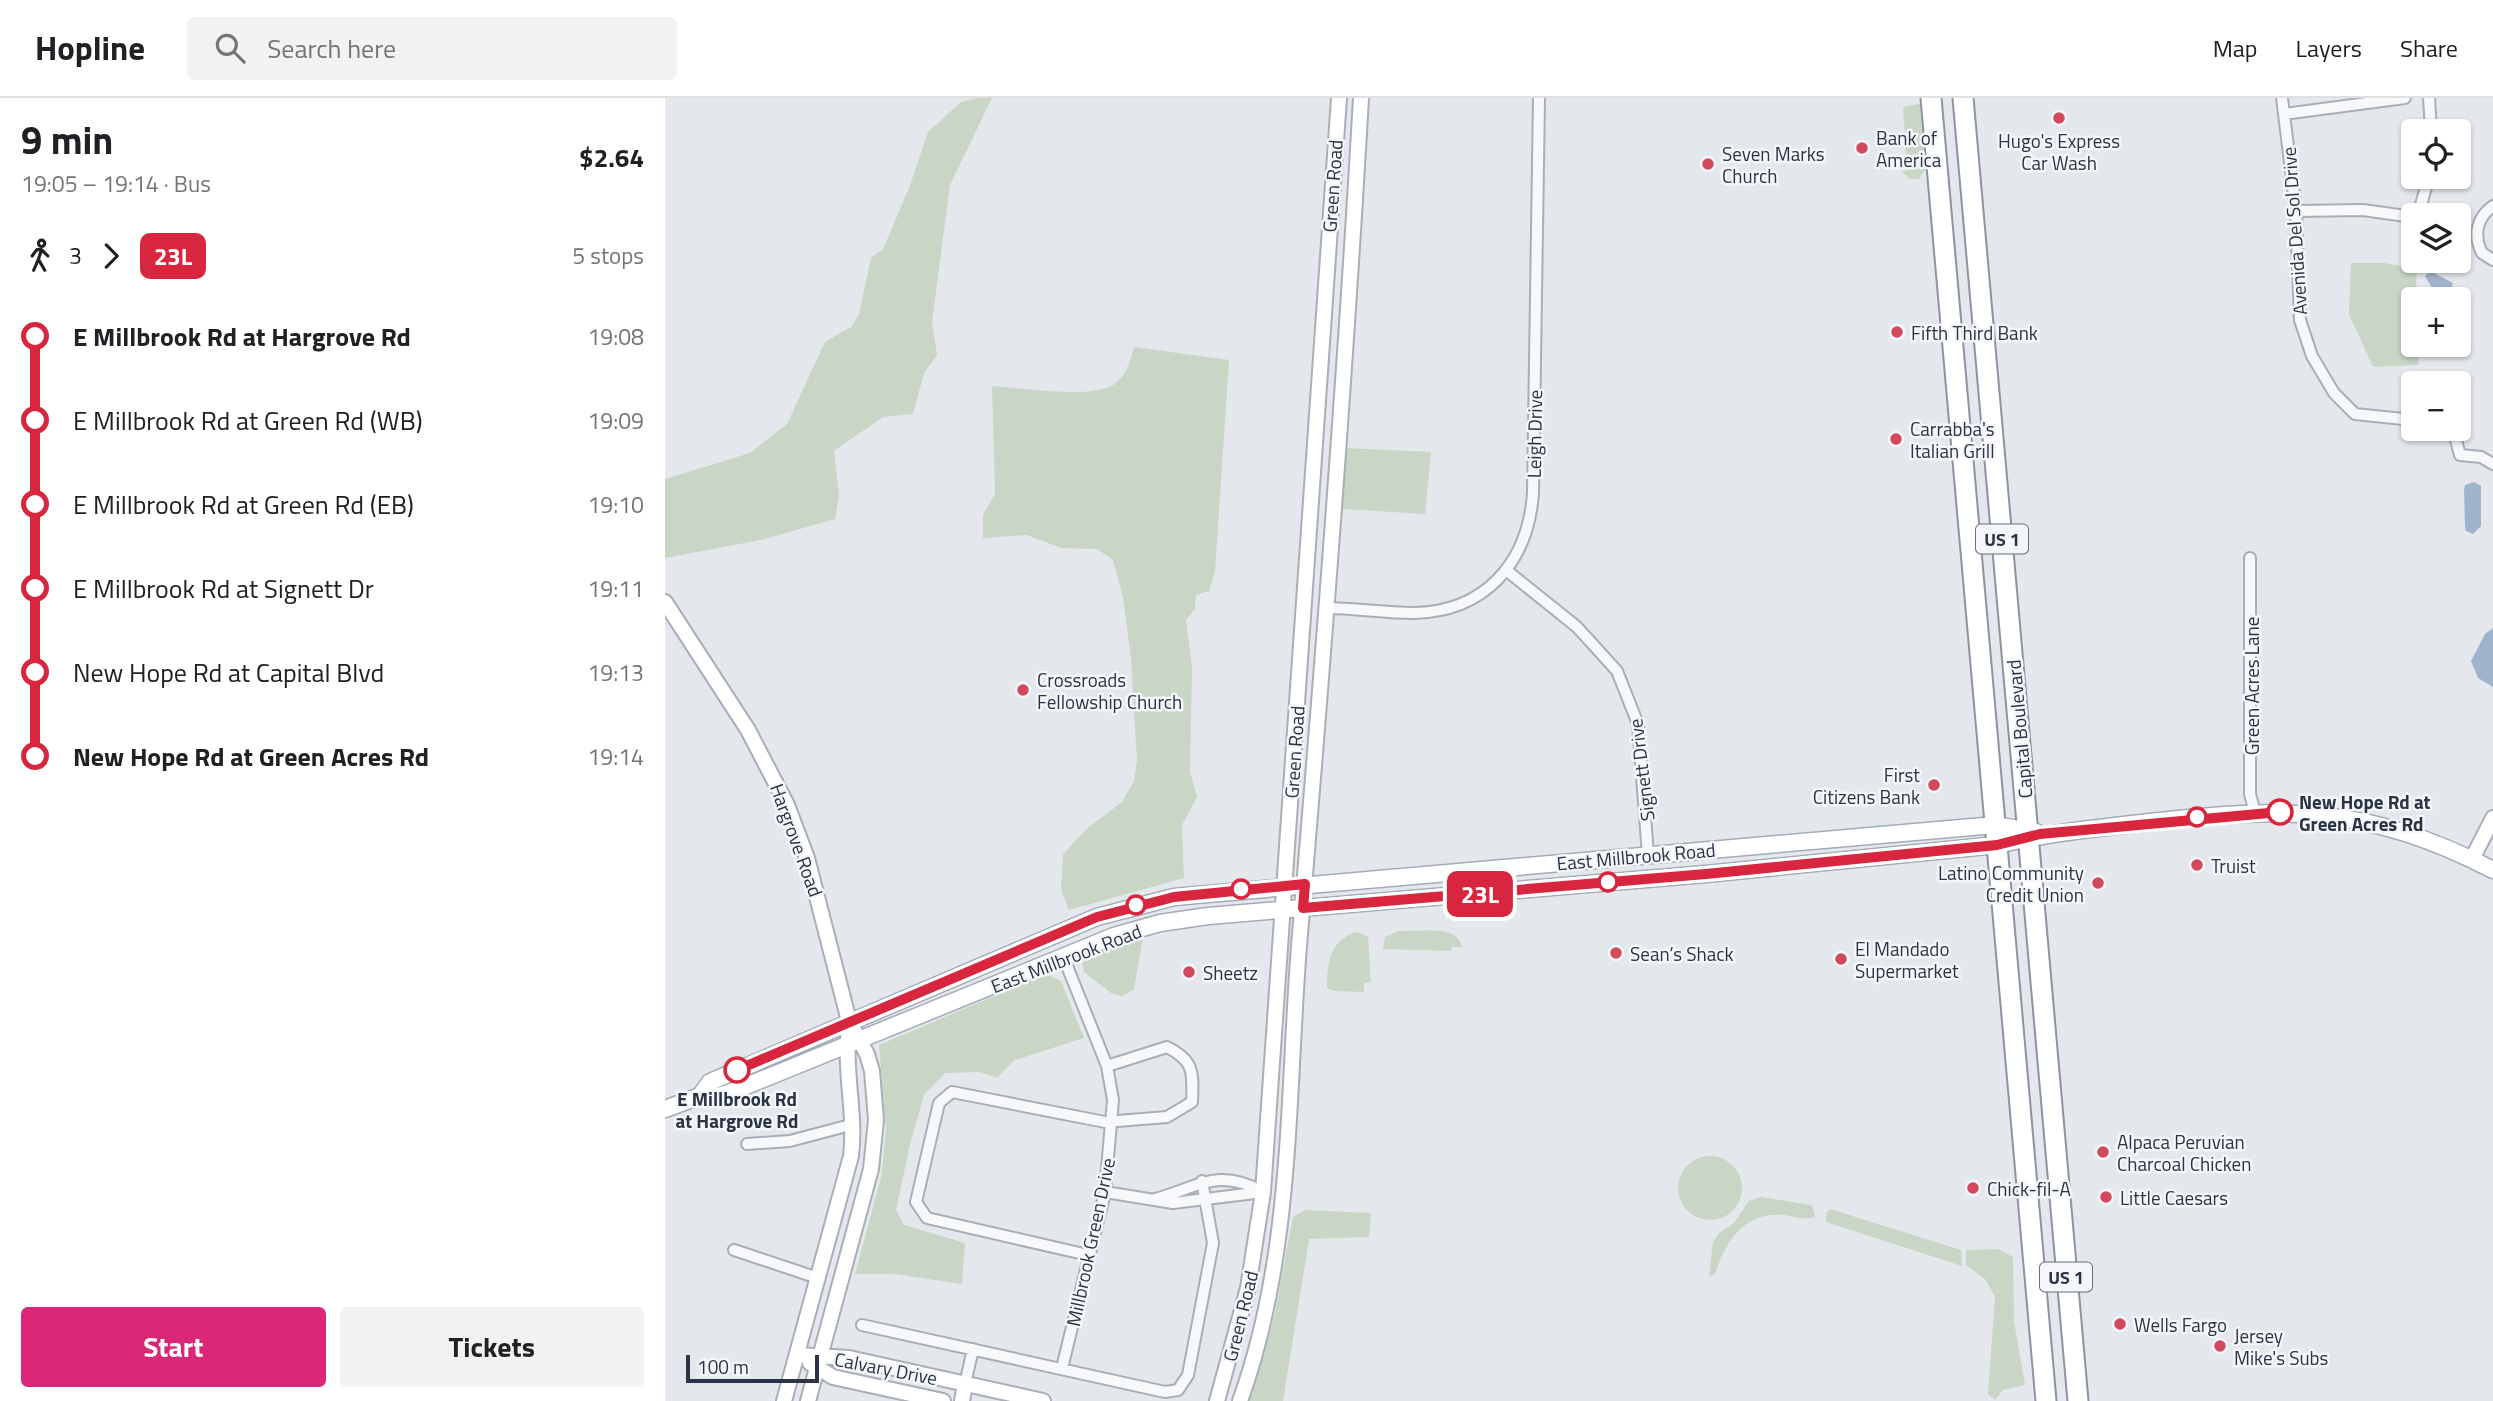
<!DOCTYPE html>
<html lang="en">
<head>
<meta charset="utf-8">
<style>
  body { margin:0; font-family:"Titillium Web",sans-serif; background:#f2f2f2; color:#202124; height:100vh; display:flex; flex-direction:column; font-size:26px; white-space:nowrap }
  * { box-sizing:border-box; margin:0 }
  p { font-size:23px; color:#757577 }
  .icon { flex:none; width:38px; height:38px; fill:none; stroke:currentColor; stroke-width:2; stroke-linecap:round; stroke-linejoin:round }
  .map { position:relative; flex:1; overflow:hidden }
  .drawer { display:flex; flex-direction:column; background:#fff; width:665px }
  .drawer>* { flex:none }
  .badge { padding:0 14px; border-radius:10px; font-size:24px; line-height:46px }
  .fabs { position:absolute; left:1736px; top:21px; display:grid; gap:14px }
  .fabs a { display:grid; place-items:center; width:70px; height:70px; border-radius:7px; background:#fff; box-shadow:0 2px 5px #0004; font-size:35px }
  .scale { position:absolute; left:21px; bottom:18px; width:133px; box-sizing:border-box; padding-left:7px; border:4px solid #2b3445; border-top:0; font-size:19px; line-height:24px; white-space:nowrap; color:#2b3445; -webkit-text-stroke:5px #f4f6f9; paint-order:stroke }
  .map>.badge { position:absolute; translate:-50% -50%; box-shadow:0 0 0 4px #fff }
  .legs { display:flex; align-items:center; gap:10px; height:77px; padding:0 21px; font-size:23px }
  .legs p { margin-inline-start:auto }
  .overview { display:flex; align-items:center; justify-content:space-between; height:119px; padding:0 21px }
  h1 { font-size:38px; font-weight:700; line-height:52px }
  .primary-button { display:flex; gap:14px; margin-top:auto; padding:14px 21px }
  .primary-button a { flex:1; height:80px; border-radius:7px; background:#db2777; color:#fff; font-size:28px; font-weight:700; line-height:80px; text-align:center }
  .primary-button a+a { background:#f2f2f2; color:#202124 }
  ul { padding:0 21px; list-style:none }
  li { display:flex; align-items:center; gap:24px; height:84px; font-size:26px }
  li i { display:grid; place-items:center; width:10px; height:100%; margin:0 9px; background:currentColor }
  li i::after { content:''; width:18px; height:18px; margin:-9px; border:5px solid; border-radius:50%; background:#fff }
  li p { margin-inline-start:auto }
  li:first-child i { background:linear-gradient(#0000 50%,currentColor 0) }
  li:last-child i { background:linear-gradient(currentColor 50%,#0000 0) }
  header { display:flex; align-items:center; gap:42px; box-sizing:border-box; height:98px; padding:0 35px; background:#fff; border-bottom:2px solid #e0e0e0 }
  header strong { font-size:33px }
  nav { display:flex; gap:38px; margin-inline-start:auto; font-size:24px }
  .search { width:490px; height:63px; background:#f2f2f2; display:flex; align-items:center; gap:18px; box-sizing:border-box; padding:0 24px; border-radius:7px; color:#757577; font-size:26px }
  main { display:flex; flex:1; min-height:0 }
  .map>svg:first-child { display:block }
  .green { fill:#c9d6c5 }
  .water { fill:#9fb4cc }
  .lines { fill:none; stroke-linecap:round; stroke-linejoin:round }
  .street-casing { stroke:#a9aeb7; stroke-width:14 }
  .secondary-casing { stroke:#a9aeb7; stroke-width:18 }
  .primary-casing { stroke:#a3abb8; stroke-width:19 }
  .highway-casing { stroke:#8b94a3; stroke-width:23 }
  .street { stroke:#f7f8fa; stroke-width:10 }
  .secondary { stroke:#fff; stroke-width:14 }
  .primary { stroke:#fff; stroke-width:16 }
  .highway { stroke:#fff; stroke-width:19 }
  .line-1-casing { stroke:#fff; stroke-width:16 }
  .line-1 { stroke:#d7263d; stroke-width:10 }
  .poi-dot { fill:#d1495b; stroke:#f4f6f9; stroke-width:2.5 }
  .stop-1-dot { fill:#fff; stroke:#d7263d; stroke-width:3.5 }
  .labels { text-anchor:middle; dominant-baseline:central; stroke-width:5; stroke-linejoin:round; paint-order:stroke }
  .shield { fill:#f4f6f9; stroke:#676e7b; stroke-width:2 }
  .shield-label { font-size:18px; font-weight:bold; fill:#2b3445 }
  .poi-label { font-size:19px; fill:#2b3445; stroke:#f4f6f9; text-anchor:start }
  .street-label { font-size:19px; fill:#2b3445; stroke:#f4f6f9 }
  .stop-label { font-size:19px; font-weight:bold; fill:#2b3445; stroke:#f4f6f9; text-anchor:start }
</style>
</head>
<body>
<header>
<strong>Hopline</strong>
<div class="search"><svg class="icon" aria-label="search" viewBox="0 0 24 24"><circle cx="10" cy="10" r="6"/><path d="M15 15l6 6"/></svg>Search here</div>
<nav><a>Map</a><a>Layers</a><a>Share</a></nav>
</header>
<main>
<section class="drawer">
<div class="overview"><div><h1>9 min</h1><p>19:05 – 19:14 · Bus</p></div><b>$2.64</b></div>
<div class="legs"><svg class="icon" aria-label="walk" viewBox="0 0 24 24"><circle cx="13" cy="4" r="2"/><path d="M13 8l-2 6 4 7M11 14l-3 7M7 12l3-4h3l4 4"/></svg>3<svg class="icon" aria-label="forward" viewBox="0 0 24 24"><path d="M9 5l7 7-7 7"/></svg><b class="badge" style="background:#d7263d;color:#fff">23L</b><p>5 stops</p></div>
<ul>
<li><i style="color:#d7263d"></i><b>E Millbrook Rd at Hargrove Rd</b><p>19:08</p></li>
<li><i style="color:#d7263d"></i><span>E Millbrook Rd at Green Rd (WB)</span><p>19:09</p></li>
<li><i style="color:#d7263d"></i><span>E Millbrook Rd at Green Rd (EB)</span><p>19:10</p></li>
<li><i style="color:#d7263d"></i><span>E Millbrook Rd at Signett Dr</span><p>19:11</p></li>
<li><i style="color:#d7263d"></i><span>New Hope Rd at Capital Blvd</span><p>19:13</p></li>
<li><i style="color:#d7263d"></i><b>New Hope Rd at Green Acres Rd</b><p>19:14</p></li>
</ul>
<div class="primary-button"><a>Start</a><a>Tickets</a></div>
</section>
<div class="map">
<svg width="1828" height="1303" viewBox="0 0 1828 1303">
  <rect width="100%" height="100%" fill="#e4e7ec"/>
  <path class="green" d="M 313,0 L 327,0 L 285,87 L 267,224 L 272,257 L 259,275 L 248,316 L 218,319 L 169,353 L 174,398 L 170,421 L 96,442 L 0,460 L 0,381 L 85,355 L 122,326 L 160,244 L 186,229 L 194,216 L 206,160 L 218,151 L 244,90 L 263,34 L 296,4 Z
    M 1254,6 L 1257,8 L 1263,68 L 1254,81 L 1245,81 L 1237,74 L 1242,72 L 1240,44 L 1233,40 L 1240,37 L 1238,9 Z
    M 1686,165 L 1719,165 L 1752,171 L 1748,247 L 1752,247 L 1754,267 L 1708,269 L 1684,216 Z
    M 1794,206 L 1799,206 L 1800,255 L 1757,256 L 1757,247 L 1794,247 Z
    M 469,249 L 564,262 L 550,474 L 544,493 L 531,497 L 530,511 L 521,522 L 527,570 L 525,674 L 532,699 L 517,727 L 519,780 L 404,812 L 396,791 L 398,756 L 423,730 L 457,704 L 469,683 L 472,663 L 466,561 L 458,499 L 448,462 L 432,451 L 396,450 L 362,437 L 318,440 L 318,417 L 330,396 L 327,288 C 354,290 426,301 448,287 C 461,279 465,263 469,249 Z
    M 681,350 L 766,354 L 760,416 L 677,411 Z
    M 733,833 C 752,834 793,825 797,849 L 787,849 L 786,853 L 718,851 L 720,839 Z
    M 692,834 L 703,839 L 706,884 L 699,885 L 699,894 L 668,893 L 662,890 C 662,865 665,841 692,834 Z
    M 478,839 L 469,891 L 457,898 L 446,895 L 419,874 L 417,866 L 424,857 Z
    M 381,876 L 396,883 L 419,940 L 350,962 L 332,980 L 315,974 L 280,975 L 259,997 L 245,1046 L 231,1112 L 239,1127 L 300,1145 L 297,1186 L 229,1176 L 190,1176 L 216,1080 L 221,1033 L 214,947 Z
    M1013 1090a32 32 0 1 1 64 0a32 32 0 1 1-64 0Z
    M 1095,1099 L 1147,1107 L 1150,1119 C 1140,1123 1128,1118 1118,1117 C 1079,1113 1060,1144 1050,1176 L 1044,1179 L 1048,1144 L 1054,1135 L 1069,1125 L 1084,1103 Z
    M 1165,1111 L 1296,1152 L 1297,1168 L 1161,1124 L 1161,1116 Z
    M 640,1112 L 706,1115 L 704,1139 L 644,1141 L 618,1303 L 584,1303 L 609,1220 L 628,1119 Z
    M 1333,1151 L 1348,1159 L 1349,1223 L 1360,1287 L 1338,1292 L 1330,1302 L 1323,1296 L 1330,1199 L 1320,1181 L 1301,1167 L 1301,1152 Z"/>
  <path class="water" d="M 1765,173 L 1788,185 L 1785,194 L 1770,195 L 1760,178 Z
    M 1809,384 L 1816,388 L 1816,428 L 1808,436 L 1801,433 L 1800,428 L 1799,392 L 1800,387 Z
    M 1828,530 L 1828,589 L 1813,580 L 1806,563 L 1820,536 Z"/>
  <g class="lines">
    <g class="street-casing">
      <path id="street" d="M 1617,0 L 1631,113 L 1635,222 L 1647,258 L 1669,295 L 1690,316 L 1748,322
        M 1764,0 L 1766,33
        M 1619,16 L 1740,0
        M 1828,108 C 1812,119 1808,137 1817,155 L 1828,162
        M 1631,113 L 1698,112 L 1748,119
        M 1753,117 L 1764,79
        M 1788,331 L 1795,357 L 1816,359 L 1828,366
        M 1585,460 L 1585,696 L 1590,715
        M 841,472 L 912,529 L 952,573 L 973,626 L 983,757
        M 661,510 C 690,510 719,515 748,515 C 820,514 863,465 868,395 L 874,0
        M 82,1046 L 125,1043 L 189,1026
        M 440,1094 L 508,1105 L 598,1094
        M 490,1101 C 534,1089 553,1069 598,1094
        M 69,1152 L 153,1180
        M 423,1157 L 262,1120 L 251,1104 L 274,1005 L 287,994 L 440,1024 L 502,1019 L 527,1004 C 528,975 530,963 502,949 L 442,968
        M 197,1227 L 500,1294 L 513,1292 L 523,1277 L 548,1145 L 537,1083
        M 397,1270 L 440,1094 L 448,1002 L 442,968 L 398,858
        M 300,1286 L 308,1251"/>
    </g>
    <g class="secondary-casing">
      <path id="secondary" d="M 0,504 L 83,632 L 122,707 L 142,760 L 184,923 L 202,956 L 207,973 L 211,1022 L 206,1071 L 143,1303
        M 1807,761 L 1828,720
        M 132,1257 L 184,1260 L 378,1303
        M 145,1265 L 168,1279 L 278,1303
        M 119,1303 L 186,1058 C 191,1017 180,979 183,939
        M 297,1303 L 300,1286
        M 552,1303 L 583,1190 L 598,1094 L 674,0
        M 575,1303 C 628,1156 622,1002 634,848 C 658,566 680,283 696,0"/>
    </g>
    <g class="primary-casing">
      <path id="primary" d="M 35,998 L 45,984 L 432,819 L 509,799 L 1330,727 L 1371,734
        M 0,1011 L 35,998 L 46,1000 L 64,995 L 449,838 L 495,825 L 543,818 L 1041,776 L 1332,747 C 1383,735 1433,730 1485,724 C 1623,709 1701,707 1828,772"/>
    </g>
    <g class="highway-casing">
      <path id="highway" d="M 1266,0 L 1381,1303
        M 1298,0 L 1413,1303"/>
    </g>
    <use href="#street" class="street"/>
    <use href="#secondary" class="secondary"/>
    <use href="#primary" class="primary"/>
    <use href="#highway" class="highway"/>
  </g>
  <g class="lines">
    <g class="line-1-casing">
      <path id="line-1" d="M 72,972 L 432,819 L 509,799 L 640,786 L 638,810 L 1041,776 L 1332,747 L 1375,736 L 1615,714"/>
    </g>
    <use href="#line-1" class="line-1"/>
  </g>
  <g class="poi-dot">
    <circle cx="1394" cy="20" r="7"/>
    <circle cx="1197" cy="50" r="7"/>
    <circle cx="1043" cy="66" r="7"/>
    <circle cx="1232" cy="234" r="7"/>
    <circle cx="1231" cy="341" r="7"/>
    <circle cx="358" cy="592" r="7"/>
    <circle cx="1269" cy="687" r="7"/>
    <circle cx="1532" cy="767" r="7"/>
    <circle cx="1433" cy="785" r="7"/>
    <circle cx="951" cy="855" r="7"/>
    <circle cx="1176" cy="861" r="7"/>
    <circle cx="524" cy="874" r="7"/>
    <circle cx="1438" cy="1054" r="7"/>
    <circle cx="1308" cy="1090" r="7"/>
    <circle cx="1441" cy="1099" r="7"/>
    <circle cx="1455" cy="1226" r="7"/>
    <circle cx="1555" cy="1248" r="7"/>
  </g>
  <g class="stop-1-dot">
    <circle cx="1615" cy="714" r="12"/>
    <circle cx="1532" cy="719" r="9"/>
    <circle cx="943" cy="784" r="9"/>
    <circle cx="576" cy="791" r="9"/>
    <circle cx="471" cy="807" r="9"/>
    <circle cx="72" cy="972" r="12"/>
  </g>
  <g class="labels">
    <g class="shield">
      <rect x="1311" y="426.5" width="52" height="29" rx="5"/>
      <rect x="1375" y="1164.5" width="52" height="29" rx="5"/>
    </g>
    <g class="shield-label">
      <text x="1337" y="441">US 1</text>
      <text x="1401" y="1179">US 1</text>
    </g>
    <g class="poi-label">
      <text x="1211" y="39">Bank of<tspan x="1211" dy="22">America</tspan></text>
      <text x="1394" y="42" text-anchor="middle">Hugo's Express<tspan x="1394" dy="22">Car Wash</tspan></text>
      <text x="1057" y="55">Seven Marks<tspan x="1057" dy="22">Church</tspan></text>
      <text x="1246" y="234">Fifth Third Bank</text>
      <text x="1245" y="330">Carrabba's<tspan x="1245" dy="22">Italian Grill</tspan></text>
      <text x="372" y="581">Crossroads<tspan x="372" dy="22">Fellowship Church</tspan></text>
      <text x="1255" y="676" text-anchor="end">First<tspan x="1255" dy="22">Citizens Bank</tspan></text>
      <text x="1546" y="767">Truist</text>
      <text x="1419" y="774" text-anchor="end">Latino Community<tspan x="1419" dy="22">Credit Union</tspan></text>
      <text x="1190" y="850">El Mandado<tspan x="1190" dy="22">Supermarket</tspan></text>
      <text x="965" y="855">Sean’s Shack</text>
      <text x="538" y="874">Sheetz</text>
      <text x="1452" y="1043">Alpaca Peruvian<tspan x="1452" dy="22">Charcoal Chicken</tspan></text>
      <text x="1322" y="1090">Chick-fil-A</text>
      <text x="1455" y="1099">Little Caesars</text>
      <text x="1469" y="1226">Wells Fargo</text>
      <text x="1569" y="1237">Jersey<tspan x="1569" dy="22">Mike's Subs</tspan></text>
    </g>
    <g class="street-label">
      <text transform="translate(667 88) rotate(-86)">Green Road</text>
      <text transform="translate(1629 133) rotate(-94)">Avenida Del Sol Drive</text>
      <text transform="translate(869 336) rotate(-89)">Leigh Drive</text>
      <text transform="translate(1586 588) rotate(-90)">Green Acres Lane</text>
      <text transform="translate(1354 631) rotate(-95)">Capital Boulevard</text>
      <text transform="translate(629 654) rotate(-86)">Green Road</text>
      <text transform="translate(976 672) rotate(-97)">Signett Drive</text>
      <text transform="translate(132 742) rotate(70)">Hargrove Road</text>
      <text transform="translate(971 758) rotate(-5)">East Millbrook Road</text>
      <text transform="translate(401 860) rotate(-21)">East Millbrook Road</text>
      <text transform="translate(425 1144) rotate(-78)">Millbrook Green Drive</text>
      <text transform="translate(575 1218) rotate(-76)">Green Road</text>
      <text transform="translate(221 1270) rotate(11)">Calvary Drive</text>
    </g>
    <g class="stop-label">
      <text x="1634" y="703">New Hope Rd at<tspan x="1634" dy="22">Green Acres Rd</tspan></text>
      <text x="72" y="1000" text-anchor="middle">E Millbrook Rd<tspan x="72" dy="22">at Hargrove Rd</tspan></text>
    </g>
  </g>
</svg>
<div class="fabs">
<a><svg class="icon" aria-label="locate" viewBox="0 0 24 24"><circle cx="12" cy="12" r="6"/><path d="M12 2v4M12 18v4M2 12h4M18 12h4"/></svg></a>
<a><svg class="icon" aria-label="layers" viewBox="0 0 24 24"><path d="M12 4l9 5-9 5-9-5zM3 14l9 5 9-5"/></svg></a>
<a>+</a>
<a>−</a>
</div>
<div class="scale">100 m</div>
<b class="badge" style="left:815px;top:796px;background:#d7263d;color:#fff">23L</b>
</div>
</main>
</body>
</html>
